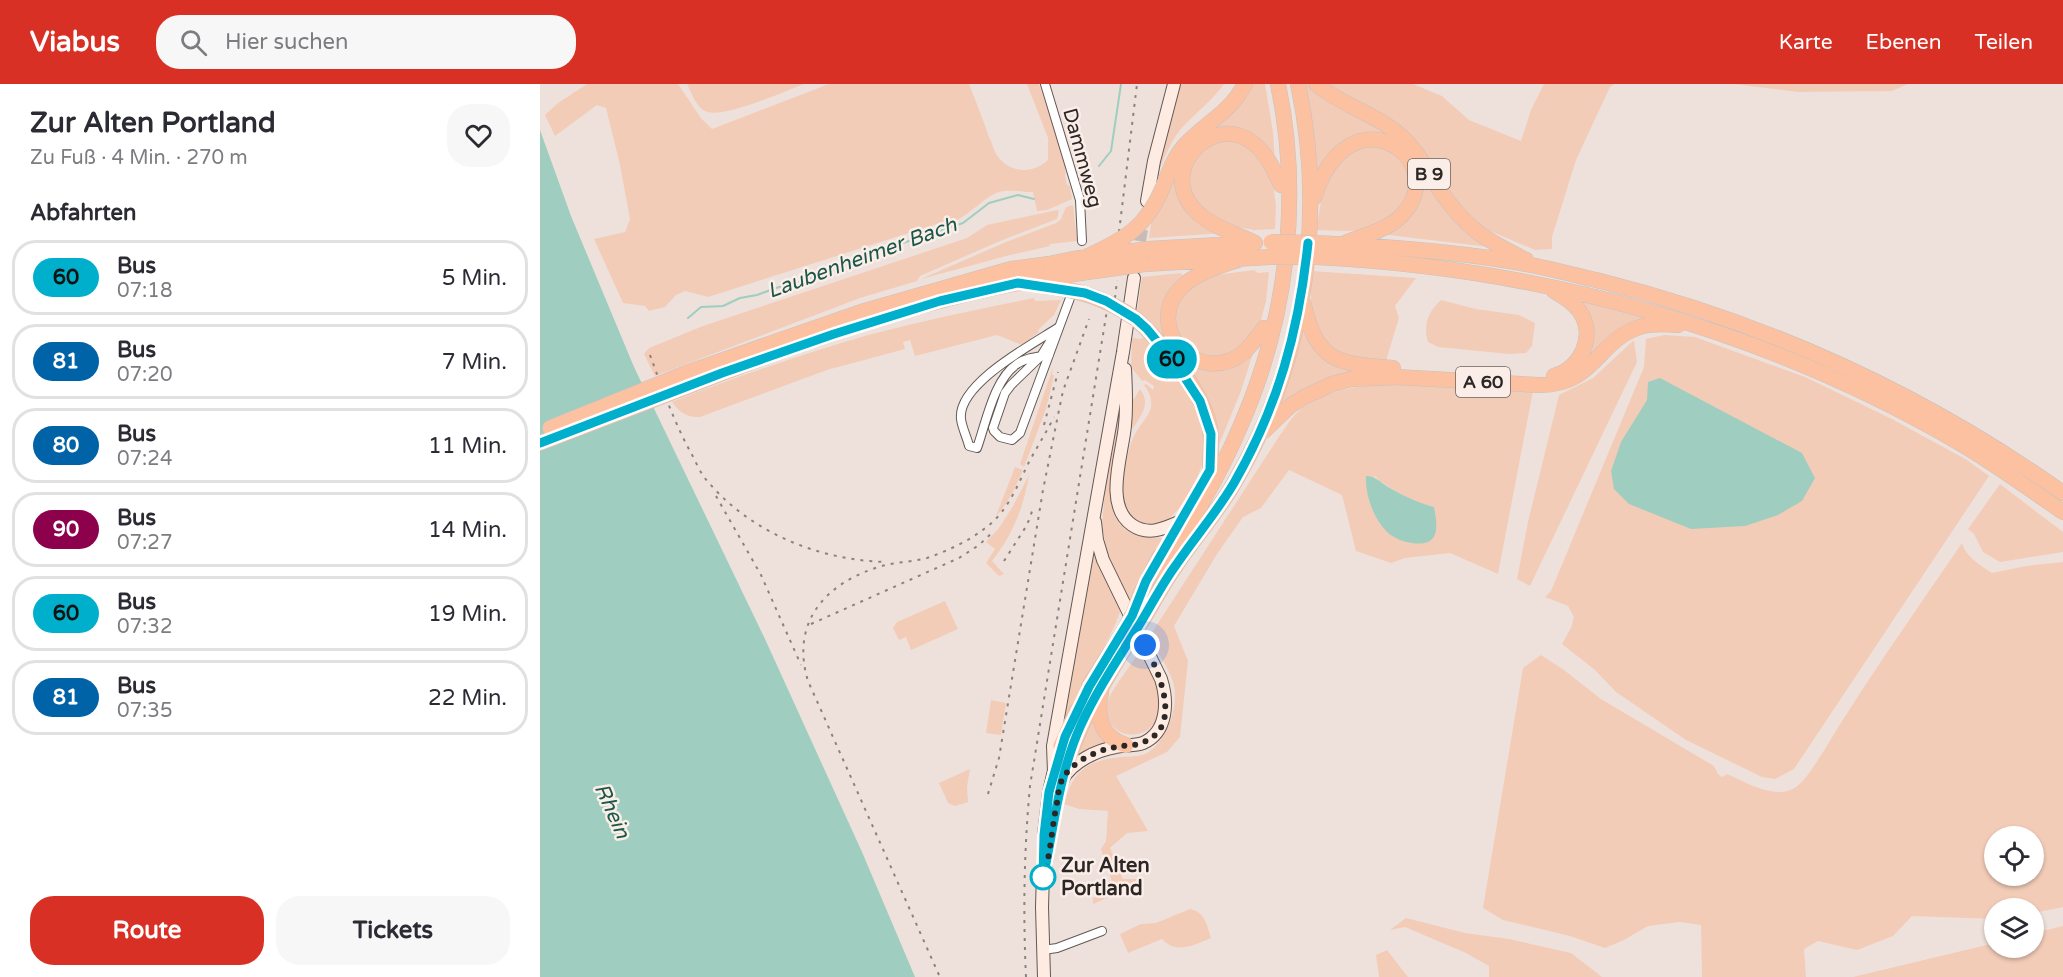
<!DOCTYPE html>
<html lang="de">
<head>
<meta charset="utf-8">
<style>
  body { margin:0; font-family:"Varela Round",sans-serif; background:#f7f7f7; color:#2b2b33; height:100vh; display:flex; flex-direction:column; font-size:22px; white-space:nowrap }
  * { box-sizing:border-box; margin:0 }
  p { font-size:20px; color:#7c7c81 }
  .icon { flex:none; width:33px; height:33px; fill:none; stroke:currentColor; stroke-width:2; stroke-linecap:round; stroke-linejoin:round }
  .map { position:relative; flex:1; overflow:hidden }
  .side { display:flex; flex-direction:column; background:#fff; width:540px }
  .side>* { flex:none }
  .badge { padding:0 12px; border-radius:20px; font-size:21px; line-height:39px }
  .buttons { position:absolute; left:1444px; top:742px; display:grid; gap:12px }
  .buttons a { display:grid; place-items:center; width:60px; height:60px; border-radius:50%; background:#fff; box-shadow:0 2px 4px #0004; font-size:30px }
  .you { position:absolute; width:30px; height:30px; margin:-15px; border:4px solid #fff; border-radius:50%; background:#1a73e8; box-shadow:0 0 0 9px #1a73e833 }
  .map>.badge { position:absolute; translate:-50% -50%; box-shadow:0 0 0 3px #fff }
  h2 { padding:0 30px; font-size:22px; line-height:54px }
  .round { display:grid; place-items:center; flex:none; width:63px; height:63px; border-radius:24px; background:#f7f7f7 }
  .head { display:flex; align-items:center; justify-content:space-between; height:102px; padding:0 30px }
  h1 { font-size:28px; font-weight:700; line-height:45px }
  .button { display:flex; gap:12px; margin-top:auto; padding:12px 30px }
  .button a { flex:1; height:69px; border-radius:24px; background:#d93025; color:#fff; font-size:24px; font-weight:700; line-height:69px; text-align:center }
  .button a+a { background:#f7f7f7; color:#2b2b33 }
  ul { padding:0; list-style:none }
  li { display:flex; align-items:center; gap:18px; height:75px; margin:0 12px 9px; padding:0 18px; border:3px solid #e1e1e2; border-radius:24px }
  li div { flex:1 }
  li b { display:block; font-size:22px }
  li em { font-style:normal }
  li .badge { min-width:66px; font-weight:700; text-align:center }
  header { display:flex; align-items:center; gap:36px; box-sizing:border-box; height:84px; padding:0 30px; background:#d93025; color:#fff }
  header strong { font-size:28px }
  nav { display:flex; gap:33px; margin-inline-start:auto; font-size:21px }
  .search { width:420px; height:54px; background:#f7f7f7; display:flex; align-items:center; gap:15px; box-sizing:border-box; padding:0 21px; border-radius:24px; color:#7c7c81; font-size:22px }
  main { display:flex; flex:1; min-height:0 }
  .map>svg:first-child { display:block }
  .green { fill:#f3ccb8; fill-rule:evenodd }
  .water { fill:#9fcec0 }
  .lines { fill:none; stroke-linecap:round; stroke-linejoin:round }
  .stream { stroke:#9fcec0; stroke-width:2 }
  .secondary-tunnel { stroke:#c7bcb7; stroke-width:12; stroke-dasharray:12 6; stroke-linecap:butt }
  .street-casing { stroke:#635853; stroke-width:10 }
  .secondary-casing { stroke:#635853; stroke-width:14 }
  .highway-casing { stroke:#c4c3c2; stroke-width:16 }
  .street { stroke:#fff; stroke-width:8 }
  .secondary { stroke:#feece3; stroke-width:12 }
  .highway { stroke:#fcc1a1; stroke-width:15 }
  .rail { stroke:#8b827e; stroke-width:2; stroke-dasharray:3 6; stroke-linecap:butt }
  .highway-bridge-casing { stroke:#c4c3c2; stroke-width:16; stroke-linecap:butt }
  .highway-bridge { stroke:#fcc1a1; stroke-width:15 }
  .line-casing { stroke:#fff; stroke-width:14 }
  .line { stroke:#00afcb; stroke-width:9 }
  .walk { stroke:#2c2725; stroke-width:6; stroke-dasharray:0 10.8 }
  .stop-dot { fill:#fff; stroke:#00afcb; stroke-width:3 }
  .labels { text-anchor:middle; dominant-baseline:central; stroke-width:5; stroke-linejoin:round; paint-order:stroke }
  .shield { fill:#fbeee8; stroke:#6a6360; stroke-width:1.5 }
  .shield-label { font-size:18px; font-weight:bold; fill:#2c2725 }
  .street-label { font-size:20px; fill:#2c2725; stroke:#fbeee8 }
  .stop-label { font-size:20px; font-weight:bold; fill:#2c2725; stroke:#fbeee8; text-anchor:start }
  .water-label { font-size:21px; font-style:italic; fill:#1a574a; stroke:#fbeee8 }
</style>
</head>
<body>
<header>
<strong>Viabus</strong>
<div class="search"><svg class="icon" aria-label="search" viewBox="0 0 24 24"><circle cx="10" cy="10" r="6"/><path d="M15 15l6 6"/></svg>Hier suchen</div>
<nav><a>Karte</a><a>Ebenen</a><a>Teilen</a></nav>
</header>
<main>
<section class="side">
<div class="head"><div><h1>Zur Alten Portland</h1><p>Zu Fuß · 4 Min. · 270 m</p></div><a class="round"><svg class="icon" aria-label="heart" viewBox="0 0 24 24"><path d="M12 20l-8-8c-3-5 5-10 8-4 3-6 11-1 8 4z"/></svg></a></div>
<h2>Abfahrten</h2>
<ul>
<li><span class="badge" style="background:#00afcb;color:#111">60</span><div><b>Bus</b><p>07:18</p></div><em>5 Min.</em></li>
<li><span class="badge" style="background:#0062a7;color:#fff">81</span><div><b>Bus</b><p>07:20</p></div><em>7 Min.</em></li>
<li><span class="badge" style="background:#0062a7;color:#fff">80</span><div><b>Bus</b><p>07:24</p></div><em>11 Min.</em></li>
<li><span class="badge" style="background:#8d004c;color:#fff">90</span><div><b>Bus</b><p>07:27</p></div><em>14 Min.</em></li>
<li><span class="badge" style="background:#00afcb;color:#111">60</span><div><b>Bus</b><p>07:32</p></div><em>19 Min.</em></li>
<li><span class="badge" style="background:#0062a7;color:#fff">81</span><div><b>Bus</b><p>07:35</p></div><em>22 Min.</em></li>
</ul>
<div class="button"><a>Route</a><a>Tickets</a></div>
</section>
<div class="map">
<svg width="1523" height="893" viewBox="0 0 1523 893">
  <rect width="100%" height="100%" fill="#eee1db"/>
  <path class="green" d="M 47,0 L 138,0 L 161,34 L 172,45 L 289,0 L 429,0 C 436,18 443,35 449,53 C 452,58 453,65 456,70 C 468,89 492,91 508,76 L 508,54 L 487,0 L 499,0 L 525,75 C 526,84 524,93 527,101 L 530,102 L 532,115 L 507,126 L 497,127 L 493,108 C 482,108 469,105 459,108 C 440,114 420,144 400,139 L 168,213 L 145,207 L 136,211 L 125,223 L 109,227 L 105,222 L 83,219 L 54,155 L 85,148 L 90,135 L 80,81 L 66,24 L 57,21 L 15,52 L 5,31 L 18,19 Z
    M 147,0 L 264,0 C 246,7 180,36 165,27 C 156,23 151,8 147,0 Z
    M 641,0 L 684,0 C 671,18 655,29 641,45 C 630,58 624,75 617,91 Z
    M 709,0 L 725,0 L 733,48 L 735,78 L 676,48 L 639,99 L 686,149 L 609,154 L 611,140 L 637,78 Z
    M 763,0 L 770,0 L 842,43 L 865,61 L 806,56 C 792,67 784,78 777,94 Z
    M 788,0 L 873,0 L 902,12 L 929,36 L 981,57 L 991,26 L 1004,0 L 1074,0 L 1070,3 L 1036,76 L 1012,153 L 1012,165 L 995,166 L 943,144 L 917,119 L 875,58 Z
    M 1194,0 L 1368,0 L 1352,7 L 1259,8 Z
    M 677,56 L 707,59 L 732,94 L 736,121 L 735,145 L 714,146 L 687,141 L 656,122 L 646,91 L 652,74 Z
    M 844,61 L 867,80 L 871,109 L 858,130 L 824,146 L 807,147 L 776,146 L 785,96 L 814,62 Z
    M 878,86 L 949,163 L 840,150 L 851,144 Z
    M 533,121 L 537,157 L 510,160 L 510,162 L 470,171 L 381,195 L 466,158 L 516,139 L 521,135 L 526,123 Z
    M 517,126 L 519,127 L 517,135 L 460,157 L 380,192 L 377,197 L 320,214 L 115,292 L 104,270 L 109,264 L 163,242 L 427,154 L 447,141 Z
    M 714,186 L 718,189 L 729,188 L 726,217 L 720,240 L 715,249 L 689,272 L 658,273 L 636,252 L 635,220 L 643,208 L 668,192 Z
    M 771,187 L 876,194 L 855,222 L 859,234 L 845,280 L 798,273 L 771,236 Z
    M 641,189 L 642,191 L 651,190 L 626,226 L 652,278 L 714,266 L 701,307 L 678,363 L 676,349 L 597,229 L 602,193 Z
    M 494,214 L 495,217 L 521,216 L 514,231 L 498,246 L 499,248 L 482,261 L 457,251 L 375,272 L 370,256 L 363,258 L 365,265 L 287,286 L 160,333 C 147,334 139,328 132,318 C 198,292 265,269 332,250 C 386,236 440,225 494,214 Z
    M 1034,215 L 1116,237 C 1107,238 1098,239 1089,244 C 1056,262 1045,297 1002,298 L 850,289 L 815,291 L 786,299 L 768,307 L 736,329 L 734,328 L 747,292 L 763,235 C 770,251 776,269 794,278 C 818,291 874,289 903,291 C 937,293 973,297 1008,296 C 1037,291 1059,264 1047,234 C 1044,227 1038,221 1034,215 Z
    M 901,216 L 936,225 L 979,231 L 995,239 L 992,262 L 986,269 L 969,270 L 898,263 L 888,258 C 883,240 888,228 901,216 Z
    M 1124,251 L 1155,253 L 1265,293 L 1350,334 L 1427,376 L 1449,392 L 1254,685 L 1235,695 L 1222,693 L 1146,656 L 1076,608 L 1055,586 L 1022,560 L 1031,544 L 1034,533 L 1028,522 L 1005,513 L 1011,507 L 1104,283 L 1106,255 Z
    M 605,253 L 620,275 L 622,271 C 634,286 658,318 663,337 C 666,346 666,364 664,373 C 658,402 621,471 588,429 C 576,415 587,365 595,350 C 599,342 610,331 611,323 C 612,315 609,307 604,301 L 606,300 L 613,306 L 614,302 L 605,296 L 602,297 L 591,283 L 592,254 L 600,255 Z
    M 1094,256 L 1097,278 L 990,502 L 977,495 L 988,438 L 1019,311 L 1053,294 Z
    M 513,283 L 512,290 L 514,292 L 506,325 L 484,383 L 480,380 Z
    M 857,299 L 993,307 L 958,490 L 910,469 L 865,474 L 851,479 L 816,467 L 802,411 L 749,386 L 721,424 L 703,433 L 677,470 L 634,542 L 648,577 L 640,653 L 627,668 L 576,692 L 608,747 L 587,749 L 570,764 L 583,795 L 599,795 L 578,809 L 553,820 L 553,814 L 570,805 L 573,801 L 561,765 L 566,757 L 568,727 L 539,725 L 524,720 C 533,686 548,676 582,673 C 589,672 599,673 605,670 C 627,660 640,620 633,598 C 628,583 617,567 609,553 L 740,351 C 746,343 753,331 761,325 C 789,304 823,301 857,299 ZM 834,392 C 851,406 872,418 894,423 L 835,430 Z
    M 600,305 C 611,319 602,331 593,344 L 589,343 L 590,314 L 594,315 Z
    M 581,314 C 581,324 582,333 581,342 C 579,375 553,431 593,450 C 604,455 616,452 625,455 L 589,515 L 567,469 L 562,441 L 565,406 Z
    M 475,383 L 483,386 C 476,402 468,420 456,432 Z
    M 489,391 C 484,423 472,452 452,477 L 464,490 L 459,492 L 446,479 L 455,465 L 446,458 L 459,444 L 473,422 Z
    M 1460,400 L 1523,448 L 1523,468 L 1460,478 L 1443,468 L 1434,450 L 1428,445 Z
    M 1422,459 C 1426,473 1440,481 1452,489 L 1486,482 L 1523,478 L 1523,823 L 1494,829 L 1494,825 L 1455,825 L 1455,835 L 1372,832 L 1353,852 L 1317,866 L 1278,857 L 1264,865 L 1266,893 L 1162,893 L 1161,841 L 1140,838 L 1108,842 L 1084,856 L 1065,864 L 1030,852 L 963,836 L 943,824 L 983,584 L 1001,571 L 1024,586 L 1061,615 L 1174,682 L 1178,690 L 1182,693 L 1187,690 C 1205,698 1237,717 1256,703 C 1270,694 1295,647 1306,631 C 1343,573 1383,516 1422,459 ZM 1455,753 L 1494,753 L 1494,792 L 1455,792 Z
    M 554,463 L 581,525 L 575,541 L 523,646 L 522,646 Z
    M 405,517 L 418,545 L 371,566 L 366,553 L 359,556 L 353,544 L 357,538 Z
    M 600,567 C 608,582 617,598 619,615 C 623,668 553,657 569,614 C 575,601 592,580 600,567 Z
    M 451,616 L 466,619 L 461,651 L 446,649 Z
    M 552,629 L 572,660 L 534,679 Z
    M 430,685 L 427,703 L 428,718 L 415,722 L 408,719 L 399,699 Z
    M 650,825 C 665,828 667,841 671,854 C 653,861 637,871 622,855 L 588,869 L 580,850 L 601,840 L 616,839 Z
    M 866,834 L 925,849 L 969,855 L 1031,869 L 1062,893 L 949,893 L 949,882 L 926,869 L 865,843 L 850,846 Z
    M 1523,842 L 1523,893 L 1313,893 L 1455,859 L 1455,864 L 1494,864 L 1494,849 Z
    M 847,866 L 868,893 L 839,893 L 836,871 Z"/>
  <path class="water" d="M 0,46 L 31,132 L 94,283 L 225,555 L 322,768 L 375,893 L 0,893 Z
    M 1120,294 L 1262,369 L 1275,394 L 1262,417 L 1238,431 L 1205,442 L 1151,445 L 1089,420 L 1074,405 L 1071,387 L 1081,358 L 1107,316 L 1108,298 Z
    M 826,392 C 836,392 840,398 848,403 C 862,411 878,419 894,423 C 898,444 900,463 872,459 C 864,458 853,454 847,448 C 833,434 825,410 826,392 Z"/>
  <g class="lines">
    <path class="stream" d="M 559,82 L 571,67 L 581,0
      M 148,234 L 161,223 L 183,222 L 200,214 L 217,211 L 236,204 L 265,196 L 293,187 L 324,172 L 423,139 L 449,119 L 478,111 L 494,115"/>
    <path class="secondary-tunnel" d="M 597,175 L 604,133"/>
    <g class="street-casing">
      <path id="street" d="M 505,0 L 540,116 L 542,157
        M 517,246 L 501,272 L 471,301 L 465,309 L 453,344 L 454,347 L 460,353 L 472,356 L 480,349 L 530,214
        M 509,271 C 498,273 487,273 477,280 C 454,295 446,339 437,364 L 429,362 C 427,353 422,344 421,335 C 417,300 493,260 519,243
        M 503,866 L 517,864 L 562,847"/>
    </g>
    <g class="secondary-casing">
      <path id="secondary" d="M 607,117 L 614,77 L 634,0
        M 585,285 C 586,304 587,322 585,341 C 583,369 563,421 592,441 C 608,452 623,445 639,438
        M 514,688 L 513,662 L 583,268 L 594,194
        M 504,750 L 509,708 L 515,682
        M 503,789 L 502,823 L 504,893
        M 503,794 C 508,770 511,746 516,722 C 518,714 518,703 522,696 C 532,678 557,666 576,663 C 585,661 594,662 603,659 C 628,648 628,617 621,595 L 563,476 L 557,456 L 555,438"/>
    </g>
    <g class="highway-casing">
      <path id="highway" d="M 776,0 C 802,22 837,30 862,53 C 878,67 887,87 899,105 C 926,145 944,155 986,176
        M 623,103 C 629,88 634,73 645,61 C 666,38 690,29 705,0
        M 774,114 C 810,0 915,79 861,132 C 847,146 826,151 807,158
        M 715,159 C 695,149 669,142 654,125 C 618,86 672,27 713,59 C 727,70 734,86 741,101
        M 776,159 C 843,162 910,167 975,178 C 1005,183 1034,191 1064,198 C 1230,240 1383,310 1523,409
        M 608,165 L 712,159
        M 706,173 C 685,181 660,186 643,202 C 601,240 656,305 703,269 C 711,262 718,252 724,244
        M 775,173 C 1002,184 1221,244 1418,358 C 1454,379 1488,404 1523,428
        M 605,180 L 730,173
        M 1014,207 C 1024,213 1033,218 1040,228 C 1056,252 1041,284 1014,292
        M 763,218 C 777,278 796,280 853,284
        M 596,235 C 623,260 660,303 669,340 C 673,355 670,371 670,386
        M 149,288 L 321,228 L 471,185 L 509,180
        M 154,300 C 267,256 385,214 505,194
        M 724,347 L 750,322 L 764,313 L 792,300 L 811,295 L 857,293 L 998,301 C 1055,302 1056,257 1100,243 C 1112,239 1126,240 1138,241
        M 621,486 C 650,440 679,393 700,343 C 747,237 762,114 738,0
        M 592,532 L 601,509 L 620,472
        M 602,537 C 613,519 623,500 635,483 C 653,455 676,430 693,401 C 764,282 787,135 758,0
        M 549,602 L 585,545
        M 561,608 C 556,632 560,653 586,661
        M 521,662 L 537,626
        M 522,696 C 536,644 562,601 590,555"/>
    </g>
    <use href="#street" class="street"/>
    <use href="#secondary" class="secondary"/>
    <use href="#highway" class="highway"/>
    <path class="rail" d="M 579,148 L 597,0
      M 575,214 L 577,196
      M 110,271 C 122,304 134,338 151,369 C 155,376 159,386 164,393 C 207,447 277,476 345,478
      M 504,341 L 518,288
      M 176,412 L 221,491 L 261,581
      M 464,477 L 487,441 L 494,422
      M 271,540 L 419,474 L 439,461 L 454,447
      M 448,710 L 459,674 L 503,406 L 519,326 L 523,307 L 549,235
      M 399,891 L 268,597 C 250,538 286,498 342,482 C 356,478 372,478 387,474 C 407,467 427,458 444,445 C 468,428 477,402 489,378 C 497,363 506,349 514,333
      M 486,893 C 483,829 484,766 490,702 L 567,226"/>
    <g class="highway-bridge-casing">
      <path id="highway-bridge" d="M 731,158 L 776,159
        M 546,173 C 585,155 606,144 623,103
        M 730,173 L 775,173
        M 509,180 L 533,175 L 608,165
        M 505,194 L 605,180
        M 504,202 C 539,206 567,215 596,235
        M 10,344 L 149,288
        M 0,359 L 154,300
        M 585,545 L 592,532
        M 590,555 L 602,537"/>
    </g>
    <use href="#highway-bridge" class="highway-bridge"/>
  </g>
  <g class="lines">
    <g class="line-casing">
      <path id="line" d="M 0,359 L 182,289 L 294,250 L 400,217 L 478,199 L 545,209 L 566,217 L 596,235 L 607,245 L 636,280 L 660,317 L 671,350 L 670,386 L 606,497 L 592,532 L 549,603 L 525,653 L 509,708 L 504,751 L 503,794 C 514,743 519,689 541,641 C 557,606 578,575 598,543 C 611,522 622,500 636,481 C 655,453 677,428 694,399 C 738,323 759,246 768,159"/>
    </g>
    <use href="#line" class="line"/>
    <path class="walk" d="M 503,793 C 510,777 512,741 517,719 C 518,712 519,702 522,696 C 531,678 557,666 576,663 C 583,661 591,662 598,660 C 646,647 619,589 605,561"/>
  </g>
  <circle class="stop-dot" cx="503" cy="793" r="12"/>
  <g class="labels">
    <g class="shield">
      <rect x="868" y="75" width="42" height="30" rx="4.5"/>
      <rect x="916" y="283" width="54" height="30" rx="4.5"/>
    </g>
    <g class="shield-label">
      <text x="889" y="90">B 9</text>
      <text x="943" y="298">A 60</text>
    </g>
    <g class="street-label">
      <text transform="translate(542 74) rotate(75)">Dammweg</text>
    </g>
    <g class="stop-label">
      <text x="521" y="782">Zur Alten<tspan x="521" dy="23">Portland</tspan></text>
    </g>
    <g class="water-label">
      <text transform="translate(322 174) rotate(-20)">Laubenheimer Bach</text>
      <text transform="translate(72 727) rotate(66)">Rhein</text>
    </g>
  </g>
</svg>
<div class="buttons">
<a><svg class="icon" aria-label="locate" viewBox="0 0 24 24"><circle cx="12" cy="12" r="6"/><path d="M12 2v4M12 18v4M2 12h4M18 12h4"/></svg></a>
<a><svg class="icon" aria-label="layers" viewBox="0 0 24 24"><path d="M12 4l9 5-9 5-9-5zM3 14l9 5 9-5"/></svg></a>
</div>
<div class="you" style="left:605px;top:561px"></div>
<b class="badge" style="left:632px;top:275px;background:#00afcb;color:#111">60</b>
</div>
</main>
</body>
</html>
